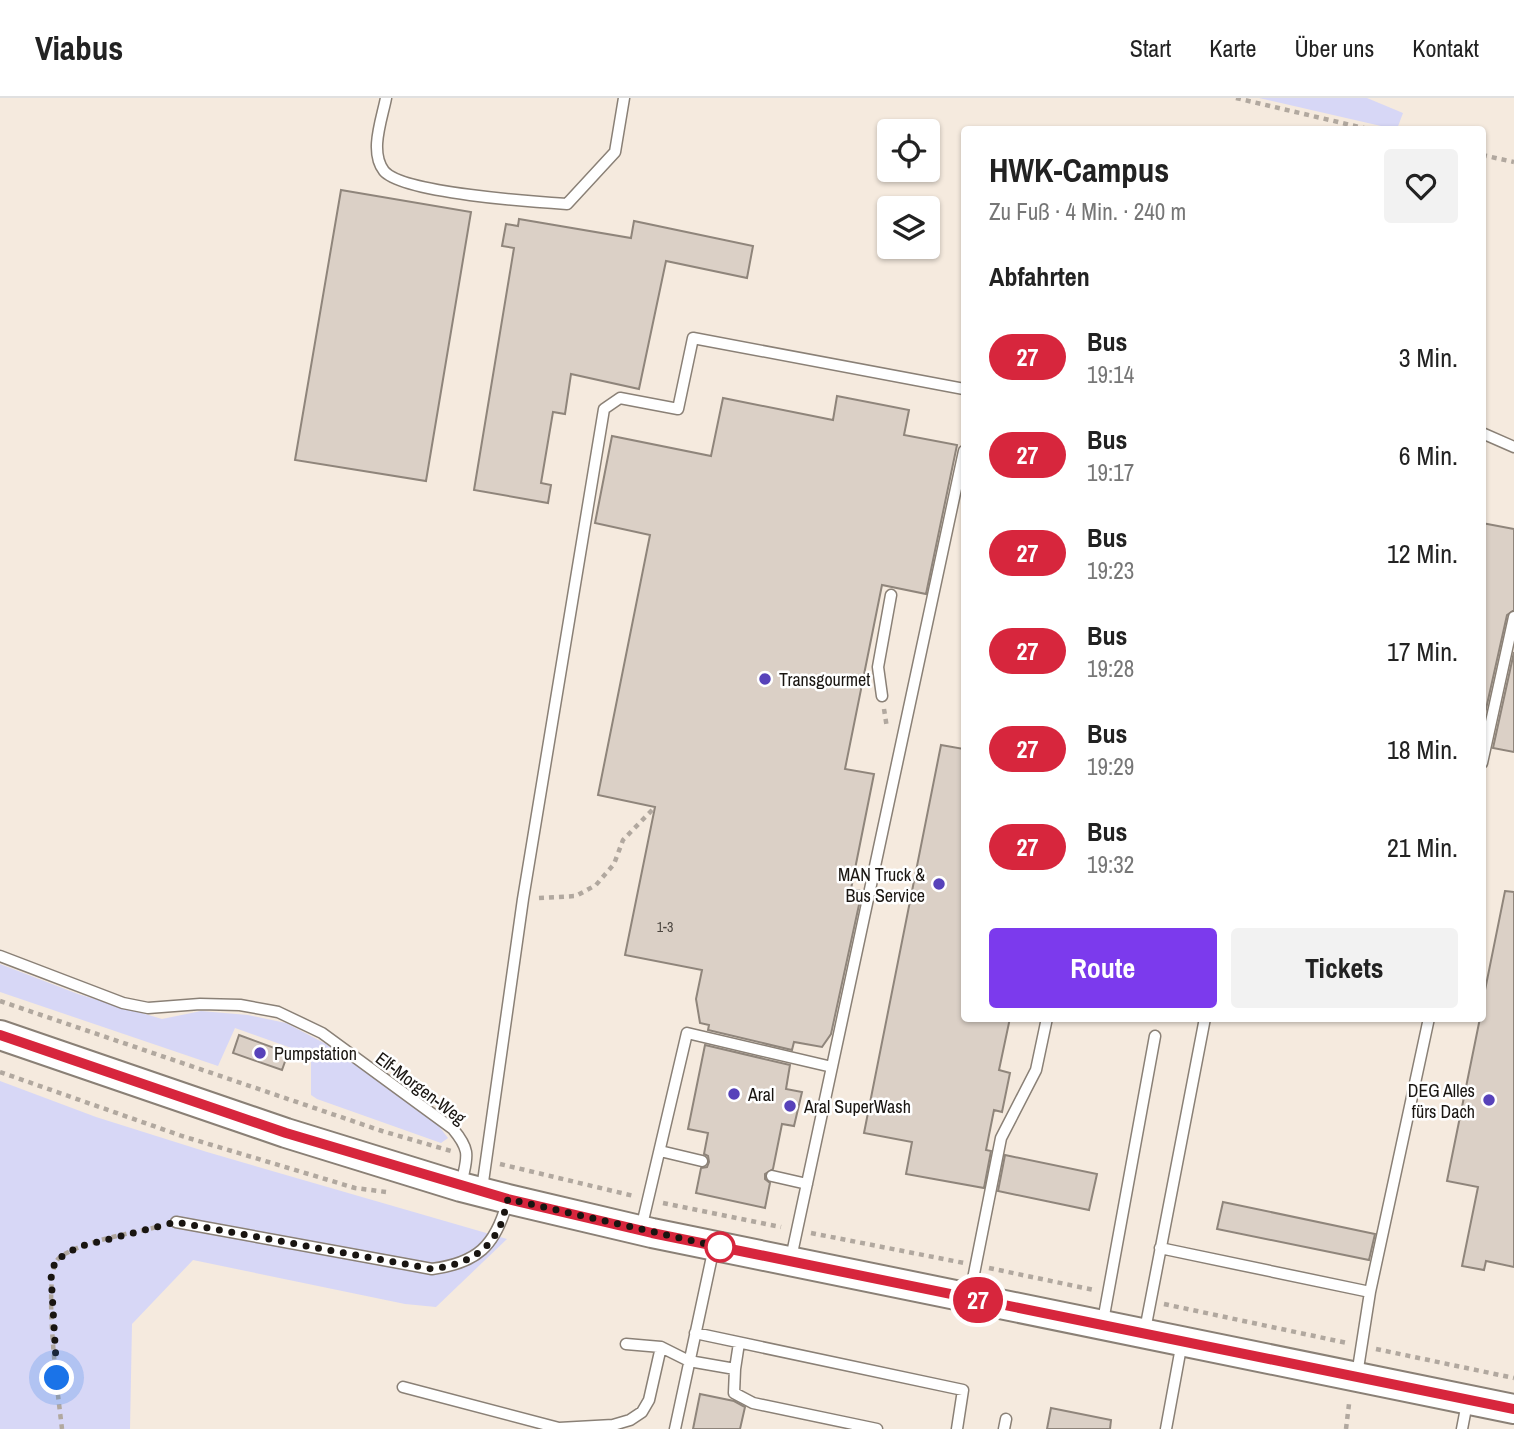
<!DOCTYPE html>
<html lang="de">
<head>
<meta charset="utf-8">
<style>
  body { margin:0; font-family:"Archivo Narrow",sans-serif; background:#f2f2f2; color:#222; height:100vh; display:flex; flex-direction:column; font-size:26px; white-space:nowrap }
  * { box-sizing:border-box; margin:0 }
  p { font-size:23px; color:#767676 }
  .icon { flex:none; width:38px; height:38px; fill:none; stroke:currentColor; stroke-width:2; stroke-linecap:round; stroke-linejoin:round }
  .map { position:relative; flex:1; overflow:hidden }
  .panel { position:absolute; left:961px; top:28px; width:525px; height:896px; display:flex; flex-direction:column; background:#fff; border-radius:7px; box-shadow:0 2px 5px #0004 }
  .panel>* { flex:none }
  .badge { padding:0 14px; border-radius:23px; font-size:24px; line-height:46px }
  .fabs { position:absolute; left:877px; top:21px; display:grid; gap:14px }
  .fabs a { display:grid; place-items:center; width:63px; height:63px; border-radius:7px; background:#fff; box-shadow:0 2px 5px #0004; font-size:35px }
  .you { position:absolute; width:35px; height:35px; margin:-18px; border:5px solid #fff; border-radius:50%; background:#1a73e8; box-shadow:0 0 0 10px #1a73e833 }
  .map>.badge { position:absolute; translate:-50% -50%; box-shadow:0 0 0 4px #fff }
  h2 { padding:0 28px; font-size:26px; line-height:63px }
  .round { display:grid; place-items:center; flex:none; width:74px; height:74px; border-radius:7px; background:#f2f2f2 }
  .headline { display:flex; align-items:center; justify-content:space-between; height:119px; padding:0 28px }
  h1 { font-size:33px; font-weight:800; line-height:52px }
  .cta { display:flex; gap:14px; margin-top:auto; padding:14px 28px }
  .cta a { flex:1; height:80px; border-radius:7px; background:#7c3aed; color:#fff; font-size:28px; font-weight:800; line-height:80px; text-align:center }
  .cta a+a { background:#f2f2f2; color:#222 }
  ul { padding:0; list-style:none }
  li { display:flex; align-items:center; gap:21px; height:98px; padding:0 28px }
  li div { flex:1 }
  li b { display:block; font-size:26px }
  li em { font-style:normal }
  li .badge { min-width:77px; font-weight:700; text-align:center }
  header { display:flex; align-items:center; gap:42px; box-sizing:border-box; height:98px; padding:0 35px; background:#fff; border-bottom:2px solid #e0e0e0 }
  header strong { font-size:33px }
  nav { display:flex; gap:38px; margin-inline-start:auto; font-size:24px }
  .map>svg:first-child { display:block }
  .green { fill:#d7d7f6 }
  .building { fill:#dbd0c6; stroke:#8f857b; stroke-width:2 }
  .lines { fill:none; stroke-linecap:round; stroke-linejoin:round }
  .service-casing { stroke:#8a8076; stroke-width:13 }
  .secondary-casing { stroke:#8a8076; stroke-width:32 }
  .path { stroke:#b1a89f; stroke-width:4.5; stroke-dasharray:5 5; stroke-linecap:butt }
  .service { stroke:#fff; stroke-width:10 }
  .secondary { stroke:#fff; stroke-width:28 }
  .line-casing { stroke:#fff; stroke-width:16 }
  .line { stroke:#d7263d; stroke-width:10 }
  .walk { stroke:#191511; stroke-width:7; stroke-dasharray:0 12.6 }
  .poi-dot { fill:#5742ba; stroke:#fff; stroke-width:2.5 }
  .stop-dot { fill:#fff; stroke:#d7263d; stroke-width:3.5 }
  .labels { text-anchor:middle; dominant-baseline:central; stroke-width:5; stroke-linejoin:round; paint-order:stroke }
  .number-label { font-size:14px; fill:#4a443e }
  .poi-label { font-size:18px; fill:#191511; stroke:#fff; text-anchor:start }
  .street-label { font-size:18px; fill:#191511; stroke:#fff }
</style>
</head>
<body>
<header>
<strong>Viabus</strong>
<nav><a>Start</a><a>Karte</a><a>Über uns</a><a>Kontakt</a></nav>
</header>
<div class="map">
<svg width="1514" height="1331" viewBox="0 0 1514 1331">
  <rect width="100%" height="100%" fill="#f5eade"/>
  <path class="green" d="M 1259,0 L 1367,0 L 1403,15 L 1397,31 L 1394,31 Z
    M 0,866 L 78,896 L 162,921 L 201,913 L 248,917 L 286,925 L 326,946 L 434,1022 L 448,1040 L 441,1045 L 317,1001 L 311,997 L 311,957 L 235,930 L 218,968 L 0,894 Z
    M 0,983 L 96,1019 L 207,1054 L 507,1141 L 436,1209 L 405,1206 L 193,1162 L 132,1226 L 130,1331 L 0,1331 Z"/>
  <path class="building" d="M 341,92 L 471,114 L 426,383 L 295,362 Z
    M 519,121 L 631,140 L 634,123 L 753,148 L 747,180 L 666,163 L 639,291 L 571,276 L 565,316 L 553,314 L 541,385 L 551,387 L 548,405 L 474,392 L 514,150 L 502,148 L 506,126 L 518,128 Z
    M 837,298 L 909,312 L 904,337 L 957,347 L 926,496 L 882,487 L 845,671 L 874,676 L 851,791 L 862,793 L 831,936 L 822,949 L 794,944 L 792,952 L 708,932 L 709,927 L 700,925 L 696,901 L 702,872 L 625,857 L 655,709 L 598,697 L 650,437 L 595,425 L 612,338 L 711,358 L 723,300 L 833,322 Z
    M 1482,425 L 1514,431 L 1514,512 L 1507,517 L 1482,629 Z
    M 1514,554 L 1514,654 L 1493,650 Z
    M 941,647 L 964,651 L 964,920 L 1010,920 L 999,972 L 1010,975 L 1002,1014 L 994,1012 L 986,1052 L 991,1053 L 984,1090 L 906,1076 L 912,1044 L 864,1035 Z
    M 1505,793 L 1514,794 L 1514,1169 L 1486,1163 L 1484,1172 L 1462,1168 L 1478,1089 L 1447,1083 L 1480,920 L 1482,920 L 1482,907 Z
    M 239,937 L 288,955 L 282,972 L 233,955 Z
    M 705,947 L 790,967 L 786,991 L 802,994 L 794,1028 L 782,1026 L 773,1071 L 765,1076 L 765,1081 L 770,1085 L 765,1110 L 696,1095 L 701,1070 L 707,1069 L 709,1064 L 708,1058 L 704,1056 L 708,1035 L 688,1031 Z
    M 1005,1057 L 1097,1076 L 1089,1112 L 998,1093 Z
    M 1223,1104 L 1375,1136 L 1369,1162 L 1217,1131 Z
    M 700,1296 L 734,1303 L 745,1309 L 740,1331 L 693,1331 Z
    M 1051,1310 L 1111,1322 L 1110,1331 L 1047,1331 Z"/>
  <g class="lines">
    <g class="service-casing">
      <path id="service" d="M 386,0 C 382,21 369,54 384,73 C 402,95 535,104 567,106 L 615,54 L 624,0
        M 1482,335 L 1514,349
        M 882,598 L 878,569 L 891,497
        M 1482,665 L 1514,519
        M 0,858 L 123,905 L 148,910 L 200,906 L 240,907 L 278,914 L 322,935 L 453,1031 C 473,1055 466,1060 461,1088
        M 660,1053 L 702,1063
        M 772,1078 L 807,1086
        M 482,1091 L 523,801 L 604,311 L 620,300 L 678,311 L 693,240 L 964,291
        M 176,1124 L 432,1171 C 477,1165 495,1148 507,1105
        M 641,1131 L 687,935 L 832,969
        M 1160,1150 L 1370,1194
        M 791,1160 L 964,353
        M 970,1196 L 1001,1040 L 1036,972 L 1047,920
        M 1103,1223 L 1155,938
        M 1145,1232 L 1205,920
        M 695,1235 L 963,1292 L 957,1331
        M 626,1246 L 661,1249 L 689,1263 L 735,1271 L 734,1295 L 753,1305 L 877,1331
        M 735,1271 L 739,1245
        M 1357,1277 L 1370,1194 L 1429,920
        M 403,1289 L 559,1330 L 613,1327 L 630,1322 L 642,1314 L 649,1302 L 661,1249
        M 675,1331 L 714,1149
        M 1004,1331 L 1006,1321
        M 1166,1331 L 1182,1244
        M 1462,1331 L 1467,1305"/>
    </g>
    <g class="secondary-casing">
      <path id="secondary" d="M 0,937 L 286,1035 L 461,1089 L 508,1101 L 652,1135 L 1514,1311"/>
    </g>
    <path class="path" d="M 1236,0 L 1372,32
      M 1482,57 L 1514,64
      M 884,611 L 887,630
      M 539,800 L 576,798 L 596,787 L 614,766 L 623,742 L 655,709
      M 0,903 L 382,1033 L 451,1053
      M 0,974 L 182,1038 L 355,1090 L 386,1094
      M 500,1066 L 634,1098
      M 663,1105 L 781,1129
      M 811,1135 L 964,1165
      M 989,1170 L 1094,1192
      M 1164,1206 L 1347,1245
      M 1376,1251 L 1514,1280
      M 62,1331 C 59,1304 41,1174 59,1160 C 80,1143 134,1135 161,1128
      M 1346,1331 L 1349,1306"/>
    <use href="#service" class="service"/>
    <use href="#secondary" class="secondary"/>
  </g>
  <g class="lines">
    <g class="line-casing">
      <path id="line" d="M 0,937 L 286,1035 L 508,1101 L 652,1135 L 1514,1311"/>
    </g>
    <use href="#line" class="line"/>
    <path class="walk" d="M 57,1280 L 51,1176 L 56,1162 L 78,1149 L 176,1124 L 432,1171 C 461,1167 487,1157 500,1128 C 504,1120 505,1110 508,1101 L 720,1149"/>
  </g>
  <g class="poi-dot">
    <circle cx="765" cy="581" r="7"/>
    <circle cx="939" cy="786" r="7"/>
    <circle cx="260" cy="955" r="7"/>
    <circle cx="734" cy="996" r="7"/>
    <circle cx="1489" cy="1002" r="7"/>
    <circle cx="790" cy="1008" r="7"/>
  </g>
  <circle class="stop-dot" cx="720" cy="1149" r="14"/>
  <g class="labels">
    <g class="number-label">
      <text x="665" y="829">1-3</text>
    </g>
    <g class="poi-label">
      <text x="779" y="581">Transgourmet</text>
      <text x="925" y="776" text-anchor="end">MAN Truck &amp;<tspan x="925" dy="21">Bus Service</tspan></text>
      <text x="274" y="955">Pumpstation</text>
      <text x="1475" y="992" text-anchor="end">DEG Alles<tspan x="1475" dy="21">fürs Dach</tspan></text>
      <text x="748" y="996">Aral</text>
      <text x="804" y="1008">Aral SuperWash</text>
    </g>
    <g class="street-label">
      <text transform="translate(421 990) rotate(37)">Elf-Morgen-Weg</text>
    </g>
  </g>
</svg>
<div class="fabs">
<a><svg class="icon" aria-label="locate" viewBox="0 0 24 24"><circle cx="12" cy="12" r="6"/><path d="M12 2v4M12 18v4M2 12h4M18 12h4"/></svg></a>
<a><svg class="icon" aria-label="layers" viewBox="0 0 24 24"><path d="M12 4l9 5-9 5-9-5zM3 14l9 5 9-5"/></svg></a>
</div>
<div class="you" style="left:57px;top:1280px"></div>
<b class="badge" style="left:978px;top:1202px;background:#d7263d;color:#fff">27</b>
<section class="panel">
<div class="headline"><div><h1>HWK-Campus</h1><p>Zu Fuß · 4 Min. · 240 m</p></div><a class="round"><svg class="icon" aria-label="heart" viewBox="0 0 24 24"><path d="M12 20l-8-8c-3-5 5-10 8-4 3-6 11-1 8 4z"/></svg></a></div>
<h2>Abfahrten</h2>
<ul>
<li><span class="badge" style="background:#d7263d;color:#fff">27</span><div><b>Bus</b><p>19:14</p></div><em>3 Min.</em></li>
<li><span class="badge" style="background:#d7263d;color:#fff">27</span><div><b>Bus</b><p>19:17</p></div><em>6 Min.</em></li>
<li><span class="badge" style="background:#d7263d;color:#fff">27</span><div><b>Bus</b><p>19:23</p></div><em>12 Min.</em></li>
<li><span class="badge" style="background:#d7263d;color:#fff">27</span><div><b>Bus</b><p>19:28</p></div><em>17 Min.</em></li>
<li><span class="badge" style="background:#d7263d;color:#fff">27</span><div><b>Bus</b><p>19:29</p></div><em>18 Min.</em></li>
<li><span class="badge" style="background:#d7263d;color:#fff">27</span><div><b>Bus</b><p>19:32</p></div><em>21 Min.</em></li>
</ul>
<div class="cta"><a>Route</a><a>Tickets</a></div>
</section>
</div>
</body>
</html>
